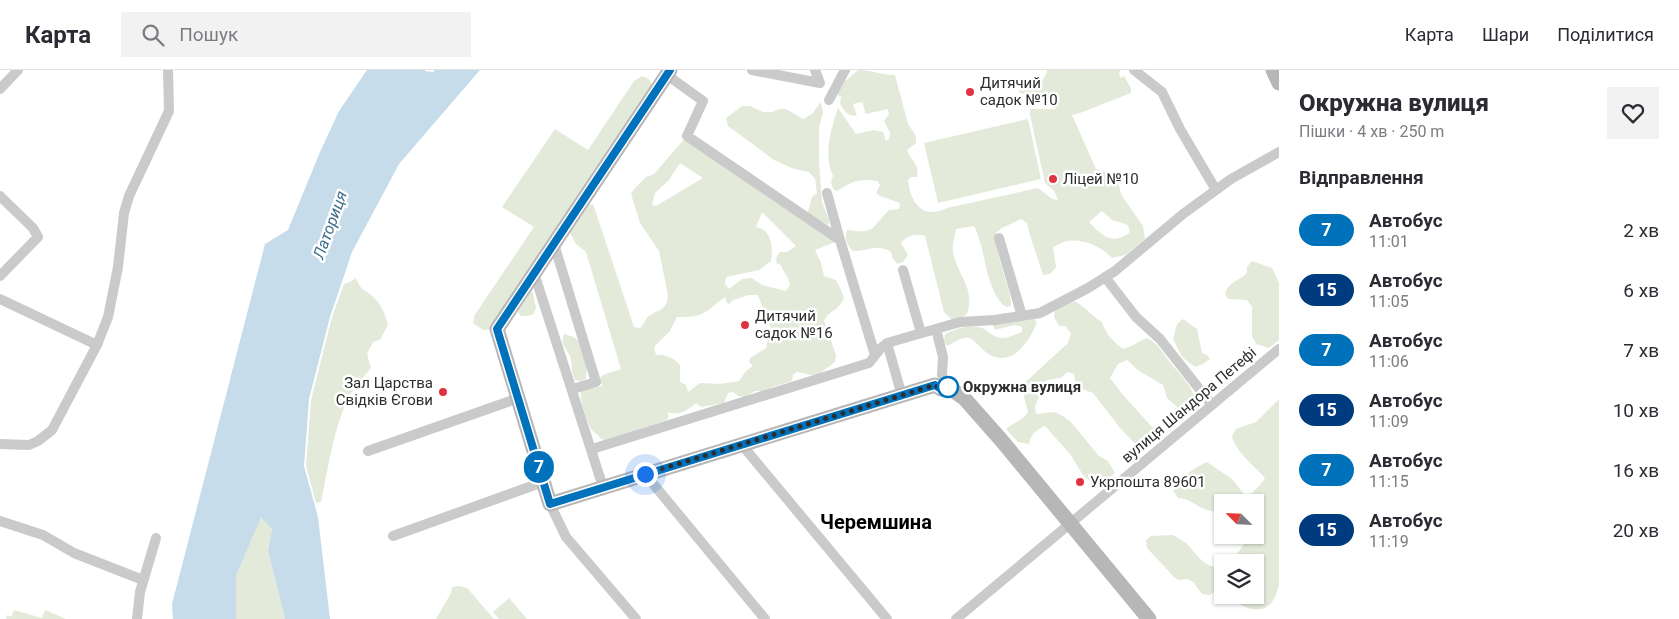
<!DOCTYPE html>
<html lang="uk">
<head>
<meta charset="utf-8">
<style>
  body { margin:0; font-family:Roboto,sans-serif; background:#f2f2f3; color:#2b2b33; height:100vh; display:flex; flex-direction:column; font-size:19px; white-space:nowrap }
  * { box-sizing:border-box; margin:0 }
  p { font-size:16px; color:#7c7c81 }
  .icon { flex:none; width:28px; height:28px; fill:none; stroke:currentColor; stroke-width:2; stroke-linecap:round; stroke-linejoin:round }
  .map { position:relative; flex:1; overflow:hidden }
  .sheet { display:flex; flex-direction:column; background:#fff; width:400px }
  .sheet>* { flex:none }
  .badge { padding:0 10px; border-radius:16px; font-size:18px; line-height:32px }
  .needle { width:32px; rotate:294deg }
  .buttons { position:absolute; left:1214px; top:424px; display:grid; gap:10px }
  .buttons a { display:grid; place-items:center; width:50px; height:50px; border-radius:0px; background:#fff; box-shadow:0 1px 4px #0004; font-size:25px }
  .you { position:absolute; width:25px; height:25px; margin:-12px; border:4px solid #fff; border-radius:50%; background:#1a73e8; box-shadow:0 0 0 8px #1a73e833 }
  .map>.badge { position:absolute; translate:-50% -50%; box-shadow:0 0 0 2px #fff }
  h2 { padding:0 20px; font-size:19px; line-height:45px }
  .round { display:grid; place-items:center; flex:none; width:52px; height:52px; border-radius:0px; background:#f2f2f3 }
  .head { display:flex; align-items:center; justify-content:space-between; height:85px; padding:0 20px }
  h1 { font-size:24px; font-weight:800; line-height:38px }
  ul { padding:0; list-style:none }
  li { display:flex; align-items:center; gap:15px; height:60px; padding:0 20px }
  li div { flex:1 }
  li b { display:block; font-size:19px }
  li em { font-style:normal }
  li .badge { min-width:55px; font-weight:700; text-align:center }
  header { display:flex; align-items:center; gap:30px; box-sizing:border-box; height:70px; padding:0 25px; background:#fff; border-bottom:1px solid #e1e1e2 }
  header strong { font-size:24px }
  nav { display:flex; gap:28px; margin-inline-start:auto; font-size:18px }
  .search { width:350px; height:45px; background:#f2f2f3; display:flex; align-items:center; gap:12px; box-sizing:border-box; padding:0 18px; border-radius:0px; color:#7c7c81; font-size:19px }
  main { display:flex; flex:1; min-height:0 }
  .map>svg:first-child { display:block }
  .green { fill:#e3eada; fill-rule:evenodd }
  .water { fill:#c7dcea }
  .lines { fill:none; stroke-linecap:round; stroke-linejoin:round }
  .street { stroke:#cacaca; stroke-width:10 }
  .secondary { stroke:#b7b7b7; stroke-width:15 }
  .line-casing { stroke:#fff; stroke-width:11 }
  .line { stroke:#0072bc; stroke-width:8 }
  .walk { stroke:#2d2d2d; stroke-width:5; stroke-dasharray:0 9 }
  .poi-dot { fill:#df3341; stroke:#fff; stroke-width:2 }
  .stop-dot { fill:#fff; stroke:#0072bc; stroke-width:2.5 }
  .labels { text-anchor:middle; dominant-baseline:central; stroke-width:5; stroke-linejoin:round; paint-order:stroke }
  .poi-label { font-size:15px; fill:#2d2d2d; stroke:#fff; text-anchor:start }
  .stop-label { font-size:15px; font-weight:bold; fill:#2d2d2d; stroke:#fff; text-anchor:start }
  .street-label { font-size:15px; fill:#2d2d2d; stroke:#fff }
  .water-label { font-size:16px; font-style:italic; fill:#3e6e8c; stroke:#fff }
  .district-label { font-size:20px; font-weight:bold; fill:#000; stroke:#fff }
</style>
</head>
<body>
<header>
<strong>Карта</strong>
<div class="search"><svg class="icon" aria-label="search" viewBox="0 0 24 24"><circle cx="10" cy="10" r="6"/><path d="M15 15l6 6"/></svg>Пошук</div>
<nav><a>Карта</a><a>Шари</a><a>Поділитися</a></nav>
</header>
<main>
<div class="map">
<svg width="1279" height="549" viewBox="0 0 1279 549">
  <rect width="100%" height="100%" fill="#fff"/>
  <path class="green" d="M 858,0 C 872,0 881,5 895,5 L 908,54 L 916,66 L 916,73 L 907,80 C 911,91 920,94 917,107 L 911,107 L 908,110 C 911,133 922,150 947,138 L 1038,118 L 1052,129 L 1058,130 L 1054,121 L 1045,113 L 1030,45 L 1030,39 L 1056,39 L 1052,36 L 1043,35 C 1038,24 1030,25 1019,23 L 1019,19 C 1032,16 1044,15 1047,0 L 1120,0 L 1119,5 L 1121,8 L 1124,6 L 1131,18 L 1131,23 L 1080,43 L 1072,45 L 1096,99 L 1110,103 L 1116,107 L 1122,126 L 1143,156 L 1145,169 L 1125,185 L 1112,188 C 1101,176 1080,167 1064,172 C 1060,173 1056,176 1053,177 L 1056,197 L 1050,204 L 1043,205 L 1030,165 L 1027,153 L 1021,149 L 1002,158 L 996,163 C 996,175 999,189 1003,201 C 1006,213 1011,223 1011,236 L 1006,237 C 985,222 986,178 974,156 L 956,159 C 954,168 951,179 954,187 C 960,208 975,219 967,244 L 961,248 L 951,249 L 944,242 L 925,166 C 916,163 907,165 901,173 L 908,185 L 903,192 L 898,194 L 893,189 L 891,182 C 877,173 869,181 853,181 C 847,174 844,170 847,160 C 876,164 870,159 889,140 L 899,139 L 900,133 L 880,126 L 876,123 L 880,115 L 877,111 C 859,108 852,111 837,121 L 833,119 L 831,111 L 833,106 C 823,85 831,59 838,38 L 856,64 L 874,60 L 883,62 L 886,71 L 889,69 L 890,63 L 884,51 L 889,44 L 888,39 L 866,44 L 862,32 L 853,34 L 857,46 C 847,46 845,42 840,34 L 841,27 L 831,21 L 834,12 L 847,10 ZM 1102,141 L 1112,150 L 1128,155 L 1130,162 C 1113,176 1102,166 1089,152 Z
    M 642,6 L 649,9 L 652,15 L 497,259 L 483,260 L 473,253 L 474,246 L 534,157 L 502,137 L 555,59 L 588,80 L 634,11 Z
    M 821,32 L 823,43 L 819,57 L 819,91 L 822,132 L 829,150 L 829,155 L 814,148 L 808,142 L 812,127 L 817,123 L 815,109 L 809,102 L 794,99 L 774,90 L 728,56 L 726,48 L 742,36 L 750,36 L 763,42 L 772,42 L 779,39 L 786,39 L 803,49 L 812,44 Z
    M 1028,49 L 1041,109 L 938,133 L 924,73 Z
    M 687,66 L 840,170 L 815,180 L 821,193 L 824,206 L 836,210 L 841,220 L 844,228 C 837,243 831,238 824,251 L 836,285 L 835,292 L 819,304 L 811,305 L 797,302 L 793,305 L 792,311 L 772,317 L 766,321 L 755,321 L 745,327 L 738,326 L 733,322 L 728,323 L 724,333 L 701,337 L 696,333 C 687,341 678,346 667,342 L 669,346 L 667,350 L 605,370 L 601,369 C 598,364 595,364 592,360 C 587,353 579,329 581,321 L 602,316 L 600,308 L 603,305 L 621,299 L 586,182 L 576,174 L 570,163 L 589,135 L 593,134 L 634,257 L 640,258 C 643,255 644,252 647,248 C 655,239 667,243 668,225 L 659,181 L 640,153 L 631,124 L 634,119 L 646,107 L 654,104 ZM 680,93 L 703,108 L 656,136 L 652,135 L 655,123 L 669,110 ZM 762,142 L 796,176 L 787,182 L 780,182 L 777,186 L 776,193 L 781,195 C 783,203 789,206 790,215 L 786,221 C 781,220 779,219 774,218 C 761,214 764,217 752,208 L 742,209 L 729,219 L 725,214 L 726,207 L 759,200 L 771,191 C 773,177 772,160 756,157 ZM 749,225 L 758,225 L 771,258 L 766,278 L 750,288 L 749,292 L 753,296 L 746,301 L 739,311 L 720,314 L 700,313 L 688,322 L 686,315 L 680,312 L 680,295 C 675,289 665,284 656,285 L 654,277 L 670,261 L 677,247 C 704,248 705,242 725,227 L 726,232 L 729,234 L 733,230 Z
    M 1252,191 L 1272,198 L 1279,213 L 1279,270 L 1269,278 L 1256,274 L 1252,266 L 1252,237 L 1247,230 L 1228,229 L 1225,224 C 1229,211 1238,212 1247,203 L 1247,197 Z
    M 356,208 C 361,221 363,218 372,226 C 381,233 385,244 388,255 L 380,270 L 373,272 L 367,284 L 371,298 C 366,304 361,310 356,316 C 336,341 328,400 321,432 L 316,433 L 306,396 L 311,330 L 332,247 L 344,214 L 350,212 Z
    M 532,220 L 536,237 L 534,244 L 527,246 L 521,246 L 518,242 Z
    M 1074,231 C 1084,235 1091,246 1102,252 C 1106,265 1113,271 1123,279 C 1132,277 1138,271 1147,268 C 1159,273 1164,286 1173,296 C 1184,309 1194,318 1197,336 L 1186,345 L 1167,328 L 1163,315 L 1139,301 L 1127,290 L 1118,294 L 1110,308 L 1123,325 L 1153,358 L 1159,361 L 1161,365 L 1142,381 L 1120,358 L 1093,323 L 1082,319 L 1075,310 L 1074,304 L 1067,302 L 1061,308 L 1047,310 L 1035,336 L 1036,344 L 1054,342 L 1061,345 L 1070,351 L 1099,386 L 1108,391 L 1115,403 L 1097,418 L 1083,405 L 1070,384 L 1045,356 C 1036,360 1031,364 1029,374 L 1018,372 L 1006,359 C 1013,353 1023,350 1028,342 L 1024,327 L 1025,321 L 1019,318 L 1068,273 L 1071,263 L 1065,256 L 1059,256 L 1054,247 L 1055,240 Z
    M 1003,243 L 1034,249 L 1037,252 C 1029,273 1011,299 987,283 C 981,279 975,270 969,268 C 961,266 954,273 947,276 L 944,271 L 945,264 C 956,258 974,252 986,260 C 991,264 996,268 1003,268 C 1009,268 1016,264 1022,262 L 1022,257 L 1015,255 L 995,260 L 993,255 L 995,250 Z
    M 1183,249 L 1197,259 L 1202,283 L 1207,285 L 1210,289 L 1203,294 L 1195,297 L 1182,287 L 1173,269 L 1177,254 Z
    M 564,264 C 567,265 572,266 575,268 C 585,276 588,298 586,309 L 581,311 L 575,310 C 570,301 573,294 570,286 C 566,277 560,275 564,264 Z
    M 1279,329 L 1279,515 C 1277,522 1274,532 1268,536 C 1256,545 1237,535 1229,525 L 1255,525 L 1255,492 L 1231,492 L 1244,474 L 1236,465 L 1255,465 L 1255,432 L 1222,432 L 1222,449 L 1214,441 C 1197,440 1192,428 1178,428 L 1173,421 C 1177,410 1196,396 1207,392 L 1232,409 L 1244,424 L 1251,424 L 1260,415 L 1265,408 C 1254,395 1236,383 1232,366 L 1236,359 L 1256,352 Z
    M 261,446 L 272,459 L 268,481 L 285,549 L 236,549 L 236,506 Z
    M 1173,465 C 1177,468 1183,470 1187,474 C 1198,485 1204,499 1222,497 L 1222,518 L 1220,517 L 1210,525 L 1202,524 L 1193,512 L 1187,509 L 1179,510 L 1174,507 L 1147,478 L 1146,470 L 1151,466 Z
    M 459,516 L 467,518 L 494,549 L 436,549 L 451,523 L 452,517 Z
    M 509,528 L 527,549 L 499,549 L 493,542 Z
    M 14,540 L 42,548 L 45,540 L 66,549 L 6,549 L 7,545 L 11,547 Z"/>
  <path class="water" d="M 367,0 L 425,0 L 425,1 L 433,2 L 435,0 L 480,0 L 399,94 L 352,182 L 330,247 L 309,329 L 304,396 L 318,447 L 330,549 L 285,549 L 268,481 L 272,459 L 261,447 L 236,506 L 236,549 L 173,549 L 172,534 L 265,174 L 288,160 L 320,82 L 339,41 Z"/>
  <g class="lines">
    <path class="street" d="M 752,0 L 820,13 L 815,0
      M 1134,0 L 1162,22 L 1180,59 L 1216,120
      M 667,5 L 703,31 L 687,66 L 840,170 L 875,285
      M 0,19 L 18,0
      M 829,30 L 845,0
      M 827,123 L 840,170
      M 0,126 L 33,158 L 38,167 L 0,206
      M 999,168 L 1022,246
      M 554,174 L 596,312 L 573,319
      M 903,200 L 921,263
      M 534,203 L 603,417
      M 1105,207 L 1136,247 L 1160,269 L 1212,335
      M 0,229 L 97,275
      M 936,259 L 943,287 L 942,305
      M 887,273 L 960,252 L 995,250 L 1040,243 L 1088,218 L 1115,201 L 1183,144 L 1231,109 L 1279,82
      M 0,374 L 29,375 L 38,371 L 52,360 L 97,275 L 108,247 L 118,197 L 124,143 L 129,126 L 169,41 L 168,0
      M 742,375 L 887,549
      M 592,379 L 869,293 L 881,278 L 887,273 L 902,326
      M 368,381 L 519,328
      M 645,404 L 765,549
      M 550,434 L 566,467 L 636,549
      M 0,451 L 43,465 L 74,483 L 143,510
      M 393,466 L 543,412
      M 137,549 L 140,522 L 156,468
      M 956,549 L 1279,279"/>
    <path class="secondary" d="M 670,0 L 497,259 L 550,434 L 935,315 L 941,319 L 948,317 L 964,328 L 1002,371 L 1149,549
      M 1273,0 L 1279,13"/>
  </g>
  <g class="lines">
    <g class="line-casing">
      <path id="line" d="M 670,0 L 497,259 L 550,434 L 935,315 L 941,319 L 948,317"/>
    </g>
    <use href="#line" class="line"/>
    <path class="walk" d="M 645,404 L 935,315 L 941,319 L 948,317"/>
  </g>
  <g class="poi-dot">
    <circle cx="970" cy="22" r="5"/>
    <circle cx="1053" cy="109" r="5"/>
    <circle cx="745" cy="255" r="5"/>
    <circle cx="443" cy="322" r="5"/>
    <circle cx="1080" cy="412" r="5"/>
  </g>
  <circle class="stop-dot" cx="948" cy="317" r="10"/>
  <g class="labels">
    <g class="poi-label">
      <text x="980" y="13">Дитячий<tspan x="980" dy="17">садок №10</tspan></text>
      <text x="1063" y="109">Ліцей №10</text>
      <text x="755" y="246">Дитячий<tspan x="755" dy="17">садок №16</tspan></text>
      <text x="433" y="313" text-anchor="end">Зал Царства<tspan x="433" dy="17">Свідків Єгови</tspan></text>
      <text x="1090" y="412">Укрпошта 89601</text>
    </g>
    <g class="stop-label">
      <text x="963" y="317">Окружна вулиця</text>
    </g>
    <g class="street-label">
      <text transform="translate(1189 335) rotate(-40)">вулиця Шандора Петефі</text>
    </g>
    <g class="water-label">
      <text transform="translate(330 155) rotate(-70)">Латориця</text>
    </g>
    <g class="district-label">
      <text x="876" y="452">Черемшина</text>
    </g>
  </g>
</svg>
<div class="buttons">
<a><svg class="needle" viewBox="-14 -14 28 28"><path d="M0-13l5 13h-10z" fill="#e53935"/><path d="M0 13l5-13h-10z" fill="#7c7c81"/></svg></a>
<a><svg class="icon" aria-label="layers" viewBox="0 0 24 24"><path d="M12 4l9 5-9 5-9-5zM3 14l9 5 9-5"/></svg></a>
</div>
<div class="you" style="left:645px;top:404px"></div>
<b class="badge" style="left:539px;top:397px;background:#0072bc;color:#fff">7</b>
</div>
<section class="sheet">
<div class="head"><div><h1>Окружна вулиця</h1><p>Пішки · 4 хв · 250 m</p></div><a class="round"><svg class="icon" aria-label="heart" viewBox="0 0 24 24"><path d="M12 20l-8-8c-3-5 5-10 8-4 3-6 11-1 8 4z"/></svg></a></div>
<h2>Відправлення</h2>
<ul>
<li><span class="badge" style="background:#0072bc;color:#fff">7</span><div><b>Автобус</b><p>11:01</p></div><em>2 хв</em></li>
<li><span class="badge" style="background:#003b80;color:#fff">15</span><div><b>Автобус</b><p>11:05</p></div><em>6 хв</em></li>
<li><span class="badge" style="background:#0072bc;color:#fff">7</span><div><b>Автобус</b><p>11:06</p></div><em>7 хв</em></li>
<li><span class="badge" style="background:#003b80;color:#fff">15</span><div><b>Автобус</b><p>11:09</p></div><em>10 хв</em></li>
<li><span class="badge" style="background:#0072bc;color:#fff">7</span><div><b>Автобус</b><p>11:15</p></div><em>16 хв</em></li>
<li><span class="badge" style="background:#003b80;color:#fff">15</span><div><b>Автобус</b><p>11:19</p></div><em>20 хв</em></li>
</ul>
</section>
</main>
</body>
</html>
